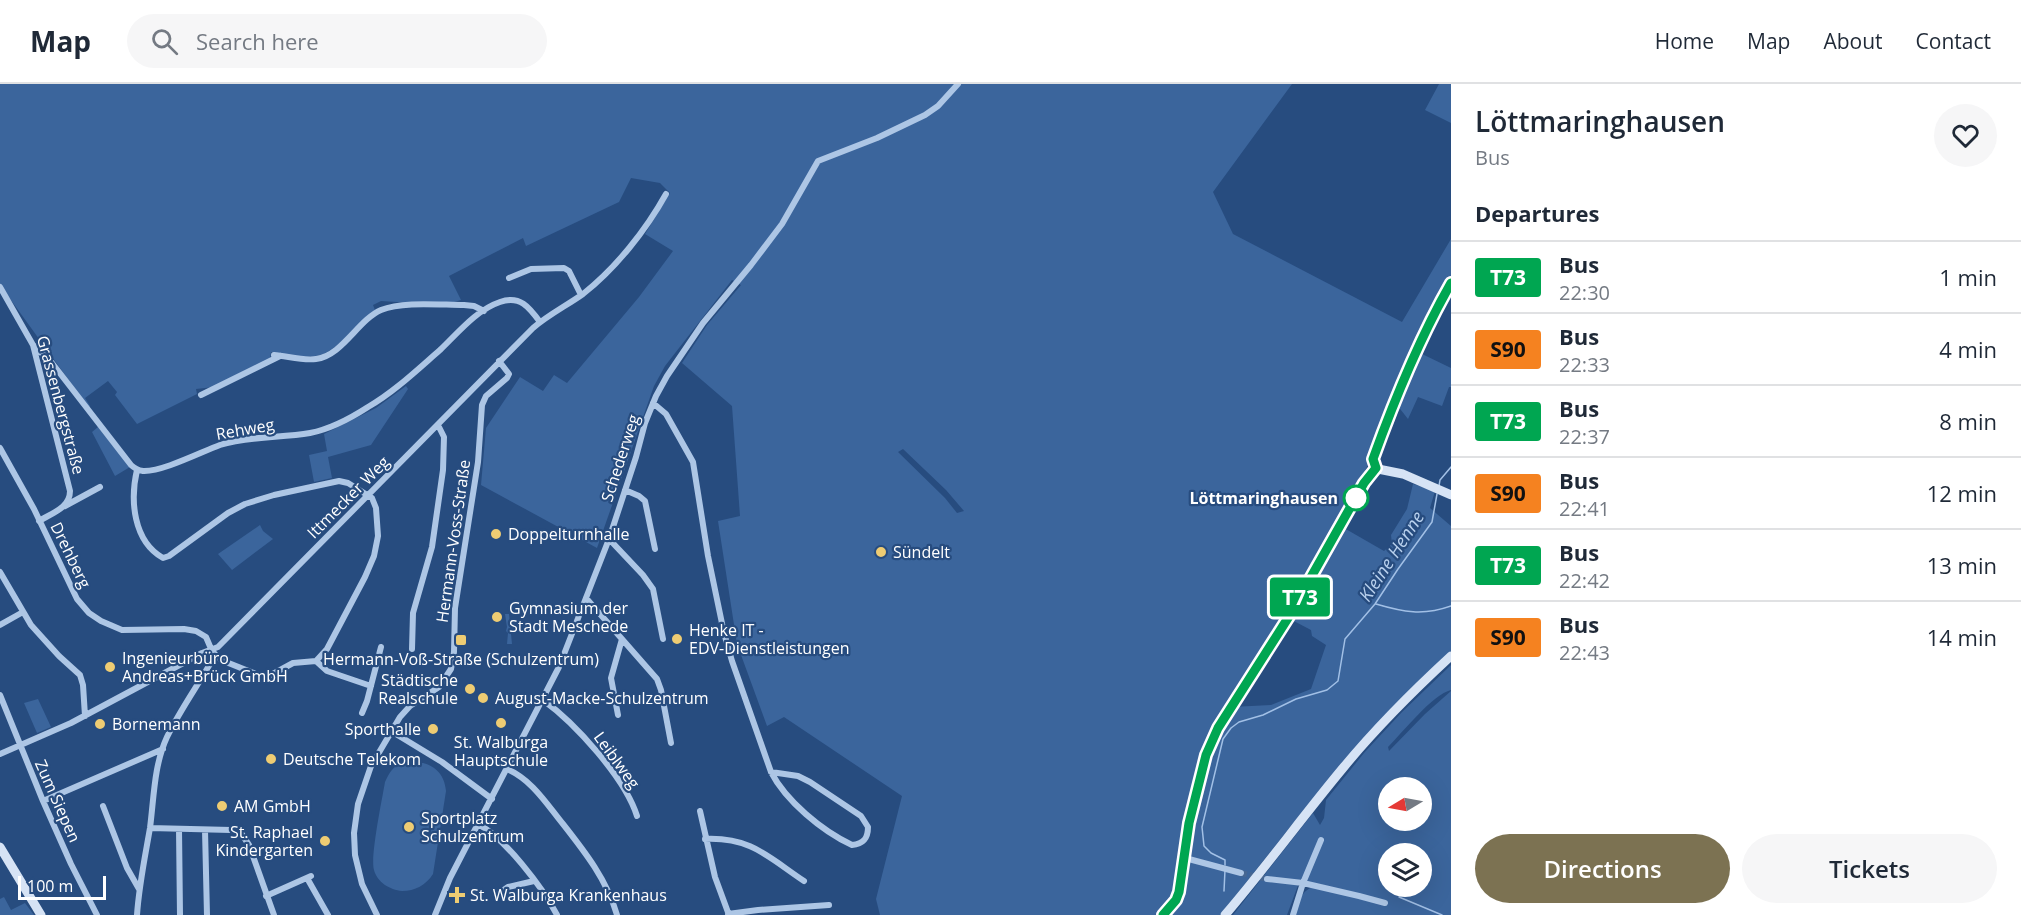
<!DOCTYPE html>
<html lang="en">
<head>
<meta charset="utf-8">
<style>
  body { margin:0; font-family:"Open Sans",sans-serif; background:#f6f6f7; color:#1f2937; height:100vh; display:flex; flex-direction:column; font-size:22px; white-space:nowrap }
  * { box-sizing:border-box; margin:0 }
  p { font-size:20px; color:#747a83 }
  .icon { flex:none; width:33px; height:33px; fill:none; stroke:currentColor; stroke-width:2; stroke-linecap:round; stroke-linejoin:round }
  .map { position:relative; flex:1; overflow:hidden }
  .panel { display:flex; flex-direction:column; background:#fff; width:570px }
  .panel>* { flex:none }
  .badge { padding:0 12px; border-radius:4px; font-size:21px; line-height:39px }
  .needle { width:39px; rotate:260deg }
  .tools { position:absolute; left:1378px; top:693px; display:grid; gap:12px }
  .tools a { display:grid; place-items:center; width:54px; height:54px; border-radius:50%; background:#fff; box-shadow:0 6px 24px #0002; font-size:30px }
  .scale { position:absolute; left:18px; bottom:15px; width:88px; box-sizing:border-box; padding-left:6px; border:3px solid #fff; border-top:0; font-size:16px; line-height:21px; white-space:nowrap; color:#fff; -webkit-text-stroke:4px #274c7f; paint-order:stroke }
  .map>.badge { position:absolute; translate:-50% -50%; box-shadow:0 0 0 3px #fff }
  h2 { padding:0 24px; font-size:22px; line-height:54px }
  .round { display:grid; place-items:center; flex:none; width:63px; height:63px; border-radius:32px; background:#f6f6f7 }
  .overview { display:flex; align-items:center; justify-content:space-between; height:102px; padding:0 24px }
  h1 { font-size:28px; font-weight:600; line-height:45px }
  .button { display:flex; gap:12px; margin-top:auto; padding:12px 24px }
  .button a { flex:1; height:69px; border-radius:36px; background:#7c7252; color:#fff; font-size:24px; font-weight:600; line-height:69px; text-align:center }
  .button a+a { background:#f6f6f7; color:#1f2937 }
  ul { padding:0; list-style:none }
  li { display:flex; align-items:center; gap:18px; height:72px; padding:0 24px; border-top:2px solid #e0e1e3 }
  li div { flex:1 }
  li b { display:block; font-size:22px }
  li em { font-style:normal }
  li .badge { min-width:66px; font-weight:700; text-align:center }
  header { display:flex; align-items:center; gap:36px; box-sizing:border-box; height:84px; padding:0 30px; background:#fff; border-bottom:2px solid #e0e1e3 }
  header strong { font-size:28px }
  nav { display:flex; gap:33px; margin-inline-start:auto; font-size:21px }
  .search { width:420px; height:54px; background:#f6f6f7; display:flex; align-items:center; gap:15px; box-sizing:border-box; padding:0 21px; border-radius:33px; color:#747a83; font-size:22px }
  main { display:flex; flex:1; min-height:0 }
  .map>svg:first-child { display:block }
  .green { fill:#3b659c; fill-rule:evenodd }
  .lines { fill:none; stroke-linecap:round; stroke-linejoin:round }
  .stream { stroke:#a2c0e6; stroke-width:1.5 }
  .street-tunnel { stroke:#476792; stroke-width:6; stroke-dasharray:6 3; stroke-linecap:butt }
  .street { stroke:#adc6e5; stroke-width:6 }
  .secondary { stroke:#d6e3f5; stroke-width:9 }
  .line-casing { stroke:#fff; stroke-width:14 }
  .line { stroke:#00a651; stroke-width:9 }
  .stop-dot { fill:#fff; stroke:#00a651; stroke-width:3 }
  .poi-dot { fill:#eecc73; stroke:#274c7f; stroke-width:2 }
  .labels { text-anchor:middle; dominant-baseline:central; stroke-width:4.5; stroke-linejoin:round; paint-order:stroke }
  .street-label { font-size:16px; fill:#fff; stroke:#274c7f }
  .stop-label { font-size:16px; font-weight:bold; fill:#fff; stroke:#274c7f; text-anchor:end }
  .poi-label { font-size:16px; fill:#fff; stroke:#274c7f; text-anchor:start }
  .water-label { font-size:18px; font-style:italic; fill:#b8d0ed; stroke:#274c7f }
</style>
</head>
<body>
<header>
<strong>Map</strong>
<div class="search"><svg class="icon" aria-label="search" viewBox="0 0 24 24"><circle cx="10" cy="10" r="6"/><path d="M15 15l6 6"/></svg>Search here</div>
<nav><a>Home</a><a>Map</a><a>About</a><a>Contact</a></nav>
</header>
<main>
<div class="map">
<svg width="1451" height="831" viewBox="0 0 1451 831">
  <rect width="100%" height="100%" fill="#274c7f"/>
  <path class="green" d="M 0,0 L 1292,0 L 1213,108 L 1233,150 L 1402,238 L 1451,155 L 1451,193 L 1414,265 L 1368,381 L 1268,565 L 1232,623 L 1271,621 L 1311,605 L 1326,561 L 1312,552 L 1311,546 L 1288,534 L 1344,444 L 1384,467 L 1392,460 L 1391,451 L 1407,425 L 1413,400 L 1435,407 L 1430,424 L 1451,442 L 1451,567 L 1433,583 L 1310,718 L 1220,831 L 880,831 L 876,815 L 902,712 L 784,633 L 767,642 L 737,560 L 718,437 L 740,432 L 732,322 L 682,279 L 707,241 L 741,201 L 732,196 L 665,282 L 654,302 L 597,464 L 481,401 L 486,344 L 520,293 L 543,307 L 554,291 L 567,299 L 639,213 L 673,167 L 645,150 L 670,109 L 660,99 L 631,94 L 619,118 L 526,162 L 523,154 L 449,192 L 461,216 L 444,221 L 381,217 L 373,221 L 375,226 C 358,239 336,270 315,272 C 301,274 285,270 271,268 L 270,275 L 214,303 L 196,305 L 197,310 L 137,340 L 115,311 L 117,308 L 108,297 L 85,314 L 90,322 L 89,324 L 0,201 ZM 903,365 L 946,406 L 964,427 L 957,429 L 945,414 L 898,368 Z
    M 1439,0 L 1451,0 L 1451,39 L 1425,26 Z
    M 1420,269 L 1451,284 L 1451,303 L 1449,303 L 1442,322 L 1418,313 L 1408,335 L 1397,321 Z
    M 406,302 L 408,305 L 371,361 L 328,373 L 332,394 L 314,398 L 309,371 L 327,367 L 324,350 L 376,324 Z
    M 98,343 L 130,383 L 115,392 L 92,348 Z
    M 260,441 L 263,447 L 273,455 L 232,486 L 218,470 Z
    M 505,530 L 509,530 L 512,560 L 507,560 L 508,549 L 506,547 L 507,543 Z
    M 1451,581 L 1451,606 C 1433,610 1403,648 1388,663 L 1389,667 L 1425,630 L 1451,607 L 1451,831 L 1294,831 C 1299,820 1300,807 1313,803 L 1361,810 L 1300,796 L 1287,831 L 1233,831 L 1313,729 L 1320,741 L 1324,734 L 1326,716 L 1364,669 L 1402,628 ZM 1389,704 L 1422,704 L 1422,736 L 1389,736 ZM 1389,770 L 1422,770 L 1422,802 L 1389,802 Z
    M 38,615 L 51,643 L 37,649 L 24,619 Z
    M 406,677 C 427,677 444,684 446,707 L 433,790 C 426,801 415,807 402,807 C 390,806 377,798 374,786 C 370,773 382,716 385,698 C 390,687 394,681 406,677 Z
    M 4,813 L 11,826 L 25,819 L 34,831 L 0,831 L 0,815 Z"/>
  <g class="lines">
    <path class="stream" d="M 1439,402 L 1440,396 L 1451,383
      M 1376,520 C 1403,528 1423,532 1451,522
      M 1225,781 L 1225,776 L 1211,769 L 1204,762 L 1202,743 L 1223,655 L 1231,644 L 1239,638 L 1263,631 L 1296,615 L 1327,606 L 1338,597 L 1345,555 L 1375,520 L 1398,485 L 1432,438 L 1437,410
      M 1224,807 L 1225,786
      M 1399,813 L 1442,831"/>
    <path class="street-tunnel" d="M 1241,789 L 1267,795"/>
    <path class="street" d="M 509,194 L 531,185 L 564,184 L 569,187 L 581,211
      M 0,203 L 33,261 L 70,407 C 70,424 52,429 39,437
      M 33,261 L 52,279 L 131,381 C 134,384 137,386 143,387 C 162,388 201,368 220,361 C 249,352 281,354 310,349 C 331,345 351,334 368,323 C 394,308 417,286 440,266 C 457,250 476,226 500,218 C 520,211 529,223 540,238
      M 274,271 C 287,272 303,277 316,275 C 342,272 358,236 381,226 C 403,217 440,221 464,221 L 474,222 L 484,227
      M 201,311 L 280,272
      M 653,319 L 666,330 L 693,378 L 708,472 L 724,549 L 732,577 L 771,688 C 786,717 822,747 852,761 C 864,760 868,754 868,743 L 861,732 L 810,698 L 798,692 L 771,688
      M 0,364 L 34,425 L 77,515 L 89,529 L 101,537 L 122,546 L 184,545 L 196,547 L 206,553 L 212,567 L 221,576 L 261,592 L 271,591 L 293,579 L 316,577 L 327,587 L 371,602
      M 137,386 C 130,416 133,457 163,474 L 169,472 L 228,429 L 245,420 L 274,411 L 339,397 L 348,399 L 372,414 L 376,424 L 378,452 L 374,472 L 365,493 L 327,565 L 316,577
      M 625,406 L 639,412 L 645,417 L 655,465
      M 65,422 L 100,403
      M 609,455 L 643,491 L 653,505 L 663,555
      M 0,488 L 31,541 L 59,572 L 80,591 L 83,601 L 85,632
      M 586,514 L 657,595 L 661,606 L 671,659
      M 0,541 L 23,528
      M 412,565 L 413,529 L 432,463 L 443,386 L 444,353 L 438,341
      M 0,611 L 43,717 L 71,780 L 97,831
      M 543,616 C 575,639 625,694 637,732
      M 362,629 L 367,617 L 381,563
      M 618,631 L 611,594 L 622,555
      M 391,647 L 442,678 L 492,715
      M 0,670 L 71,639 L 202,569 L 218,563 L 533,244 C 548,231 566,222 583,210 C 616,184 646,146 666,110
      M 507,685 C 532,696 546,719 563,740 C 585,768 607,796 617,831
      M 43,717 L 163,665
      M 103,722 L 127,784 L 139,805
      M 700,727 L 715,793 L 729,831
      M 478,740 C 505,754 543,804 557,831
      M 150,744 L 231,746 L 241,749 L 249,761 L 274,831
      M 179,745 L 180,831
      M 205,746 L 207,831
      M 705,755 C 751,753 768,773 804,797
      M 1321,756 L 1303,799 L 1359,812 L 1385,819
      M 1185,774 L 1241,789
      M 307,794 L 328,831
      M 1267,795 L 1303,799 L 1293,831
      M 498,810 L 508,803 L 534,797
      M 266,812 L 311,792
      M 728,830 L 758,826 L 829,821
      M 137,831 C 139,801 145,773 150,744 C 154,713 154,681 167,653 C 179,628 196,604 210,580 L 212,567
      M 377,831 L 362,800 L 355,771 L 354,749 L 358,720 L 371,682 L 400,633 L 410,622 L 439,603 L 451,585 L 454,568 L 455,524 L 478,378 L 482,321 L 486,312 L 507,294 L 509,290 L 499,277
      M 435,831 L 450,794 L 559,583 L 609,455 L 636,373 L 645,339 L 656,312 L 667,292 L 703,239 L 751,181 L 782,140 L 818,77 L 877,54 L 925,31 L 938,22 L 958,0
      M 1163,831 L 1176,816 L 1179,808 L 1189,739 L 1211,659 L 1218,644 L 1288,534 L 1364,399 L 1376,384"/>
    <path class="secondary" d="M 1451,199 C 1419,255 1395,315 1373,375 L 1374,380 L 1378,385 L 1403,390 L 1451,411
      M 0,763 L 41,831
      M 1225,831 C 1266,783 1303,732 1343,684 C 1376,644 1413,607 1451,572"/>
  </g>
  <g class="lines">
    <g class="line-casing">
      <path id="line" d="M 1163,831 L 1176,816 L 1179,808 L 1189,739 L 1206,671 L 1218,644 L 1288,534 L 1364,399 L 1376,384 L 1373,375 C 1395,314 1419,255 1451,199"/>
    </g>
    <use href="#line" class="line"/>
  </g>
  <circle class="stop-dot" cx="1356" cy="414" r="12"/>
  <g class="poi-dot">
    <circle cx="496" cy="450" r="6"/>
    <circle cx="881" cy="468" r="6"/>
    <circle cx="497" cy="533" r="6"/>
    <circle cx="677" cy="555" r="6"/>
    <rect x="455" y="550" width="12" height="12" rx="3"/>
    <circle cx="110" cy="583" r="6"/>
    <circle cx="470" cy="605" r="6"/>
    <circle cx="483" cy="614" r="6"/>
    <circle cx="501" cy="639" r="6"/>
    <circle cx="100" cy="640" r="6"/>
    <circle cx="433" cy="645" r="6"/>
    <circle cx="271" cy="675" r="6"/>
    <circle cx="222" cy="722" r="6"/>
    <circle cx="409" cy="743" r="6"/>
    <circle cx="325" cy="757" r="6"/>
    <path d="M454 802h6v6h6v6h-6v6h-6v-6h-6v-6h6z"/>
  </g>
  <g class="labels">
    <g class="street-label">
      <text transform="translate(61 321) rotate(75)">Grassenbergstraße</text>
      <text transform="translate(245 345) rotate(-10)">Rehweg</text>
      <text transform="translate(620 374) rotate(-72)">Schederweg</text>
      <text transform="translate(348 413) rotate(-45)">Ittmecker Weg</text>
      <text transform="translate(453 457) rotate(-82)">Hermann-Voss-Straße</text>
      <text transform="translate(71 471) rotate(64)">Drehberg</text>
      <text transform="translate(617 676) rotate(54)">Leiblweg</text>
      <text transform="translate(58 717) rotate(66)">Zum Siepen</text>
    </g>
    <g class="stop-label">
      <text x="1338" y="414">Löttmaringhausen</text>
    </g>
    <g class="poi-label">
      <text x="508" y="450">Doppelturnhalle</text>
      <text x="893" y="468">Sündelt</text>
      <text x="509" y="524">Gymnasium der<tspan x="509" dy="18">Stadt Meschede</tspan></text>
      <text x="689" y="546">Henke IT -<tspan x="689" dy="18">EDV-Dienstleistungen</tspan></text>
      <text x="122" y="574">Ingenieurbüro<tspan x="122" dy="18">Andreas+Brück GmbH</tspan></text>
      <text x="461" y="575" text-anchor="middle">Hermann-Voß-Straße (Schulzentrum)</text>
      <text x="458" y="596" text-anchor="end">Städtische<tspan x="458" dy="18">Realschule</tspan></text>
      <text x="495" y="614">August-Macke-Schulzentrum</text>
      <text x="112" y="640">Bornemann</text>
      <text x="421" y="645" text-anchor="end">Sporthalle</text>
      <text x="501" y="658" text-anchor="middle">St. Walburga<tspan x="501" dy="18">Hauptschule</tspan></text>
      <text x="283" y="675">Deutsche Telekom</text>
      <text x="234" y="722">AM GmbH</text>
      <text x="421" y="734">Sportplatz<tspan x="421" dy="18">Schulzentrum</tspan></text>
      <text x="313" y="748" text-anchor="end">St. Raphael<tspan x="313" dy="18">Kindergarten</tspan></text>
      <text x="470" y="811">St. Walburga Krankenhaus</text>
    </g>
    <g class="water-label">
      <text transform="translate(1391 472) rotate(-57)">Kleine Henne</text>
    </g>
  </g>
</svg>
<div class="tools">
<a><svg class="needle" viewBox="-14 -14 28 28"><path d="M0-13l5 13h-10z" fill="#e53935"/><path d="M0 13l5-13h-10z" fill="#747a83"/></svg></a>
<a><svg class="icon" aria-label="layers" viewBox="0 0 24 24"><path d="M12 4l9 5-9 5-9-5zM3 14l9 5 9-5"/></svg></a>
</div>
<div class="scale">100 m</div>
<b class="badge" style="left:1300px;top:513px;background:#00a651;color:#fff">T73</b>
</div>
<section class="panel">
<div class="overview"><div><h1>Löttmaringhausen</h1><p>Bus</p></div><a class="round"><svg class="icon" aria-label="heart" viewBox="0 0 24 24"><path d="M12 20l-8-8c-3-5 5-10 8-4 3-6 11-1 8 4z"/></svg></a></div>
<h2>Departures</h2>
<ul>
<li><span class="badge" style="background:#00a651;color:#fff">T73</span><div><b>Bus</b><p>22:30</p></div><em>1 min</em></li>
<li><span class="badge" style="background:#f58220;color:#111">S90</span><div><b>Bus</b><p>22:33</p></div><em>4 min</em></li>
<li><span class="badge" style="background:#00a651;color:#fff">T73</span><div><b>Bus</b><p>22:37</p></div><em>8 min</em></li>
<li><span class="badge" style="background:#f58220;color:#111">S90</span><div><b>Bus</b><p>22:41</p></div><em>12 min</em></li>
<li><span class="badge" style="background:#00a651;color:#fff">T73</span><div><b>Bus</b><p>22:42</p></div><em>13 min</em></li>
<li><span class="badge" style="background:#f58220;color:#111">S90</span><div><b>Bus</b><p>22:43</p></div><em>14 min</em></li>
</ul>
<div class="button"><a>Directions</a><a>Tickets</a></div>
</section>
</main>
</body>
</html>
